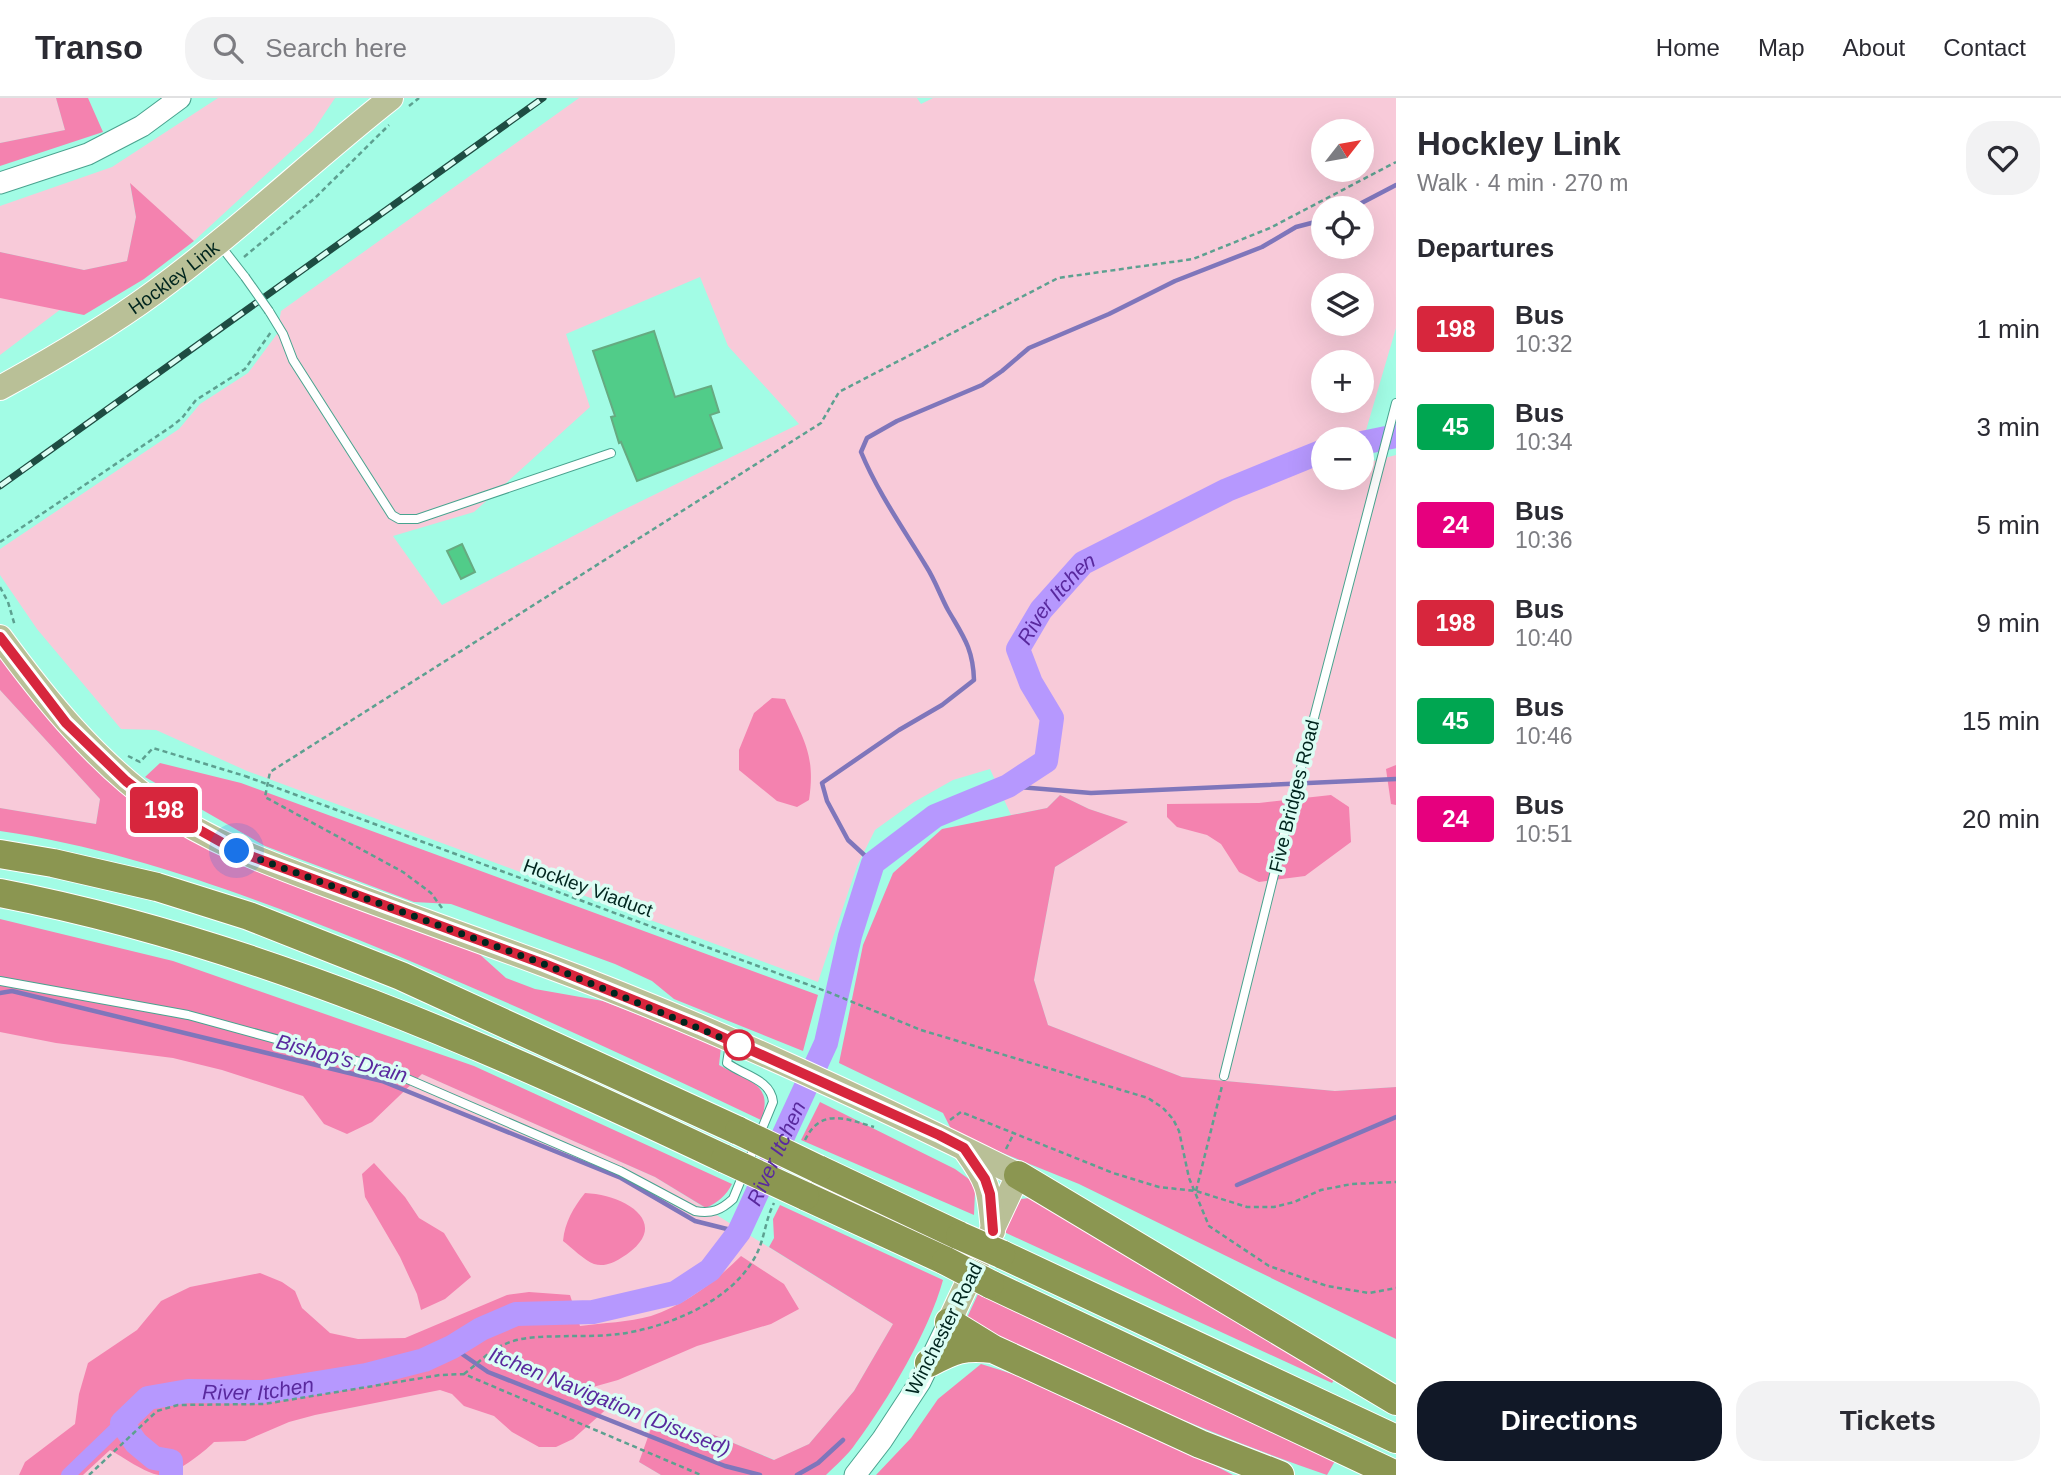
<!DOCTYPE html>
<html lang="en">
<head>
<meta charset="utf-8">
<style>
  body { margin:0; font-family:Helvetica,sans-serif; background:#f2f2f3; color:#2b2b33; height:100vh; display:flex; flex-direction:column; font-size:26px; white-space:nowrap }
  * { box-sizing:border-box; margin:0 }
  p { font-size:23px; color:#7c7c81 }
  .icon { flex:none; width:38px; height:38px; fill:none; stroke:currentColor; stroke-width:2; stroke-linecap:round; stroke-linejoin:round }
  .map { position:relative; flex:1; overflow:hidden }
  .details { display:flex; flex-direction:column; background:#fff; width:665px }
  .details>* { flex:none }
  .badge { padding:0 14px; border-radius:5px; font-size:24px; line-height:46px }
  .needle { width:46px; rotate:59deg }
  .fabs { position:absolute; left:1311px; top:21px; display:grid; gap:14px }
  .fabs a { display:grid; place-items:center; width:63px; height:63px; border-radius:50%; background:#fff; box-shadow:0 7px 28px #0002; font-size:35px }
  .you { position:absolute; width:35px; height:35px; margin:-18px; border:5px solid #fff; border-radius:50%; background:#1a73e8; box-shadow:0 0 0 10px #1a73e833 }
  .map>.badge { position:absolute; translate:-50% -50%; box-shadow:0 0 0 4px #fff }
  h2 { padding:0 21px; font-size:26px; line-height:63px }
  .round { display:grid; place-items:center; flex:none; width:74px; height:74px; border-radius:28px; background:#f2f2f3 }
  .overview { display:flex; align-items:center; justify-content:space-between; height:119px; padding:0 21px }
  h1 { font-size:33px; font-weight:600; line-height:52px }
  .primary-button { display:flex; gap:14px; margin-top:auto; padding:14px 21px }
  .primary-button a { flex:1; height:80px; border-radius:28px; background:#111827; color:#fff; font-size:28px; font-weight:600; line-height:80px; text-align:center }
  .primary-button a+a { background:#f2f2f3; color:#2b2b33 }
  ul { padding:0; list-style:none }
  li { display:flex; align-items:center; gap:21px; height:98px; padding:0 21px }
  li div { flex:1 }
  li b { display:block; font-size:26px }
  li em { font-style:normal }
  li .badge { min-width:77px; font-weight:700; text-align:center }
  header { display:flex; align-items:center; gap:42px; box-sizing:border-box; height:98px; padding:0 35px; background:#fff; border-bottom:2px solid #e1e1e2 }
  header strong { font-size:33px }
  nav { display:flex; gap:38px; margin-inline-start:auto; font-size:24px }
  .search { width:490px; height:63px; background:#f2f2f3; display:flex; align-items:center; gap:18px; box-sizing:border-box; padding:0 24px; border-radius:28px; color:#7c7c81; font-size:26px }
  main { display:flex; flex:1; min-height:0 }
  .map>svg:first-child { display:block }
  .green { fill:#f8cad9; fill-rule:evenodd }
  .forest { fill:#f482af }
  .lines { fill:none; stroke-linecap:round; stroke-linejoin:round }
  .stream { stroke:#7f76bb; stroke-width:4.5 }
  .canal { stroke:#b698fe; stroke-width:14 }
  .river { stroke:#b698fe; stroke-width:24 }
  .building { fill:#51cc89; stroke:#66aa81; stroke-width:2 }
  .lane-casing { stroke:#49a38f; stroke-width:10 }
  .secondary-casing { stroke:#49a38f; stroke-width:23 }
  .primary-casing { stroke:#fff; stroke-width:26 }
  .highway-casing { stroke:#fff; stroke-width:30 }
  .path { stroke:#5da090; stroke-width:2.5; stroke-dasharray:5 3.5; stroke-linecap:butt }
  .lane { stroke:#fff; stroke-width:8 }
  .secondary { stroke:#fff; stroke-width:21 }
  .primary { stroke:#b9c097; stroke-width:24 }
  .highway { stroke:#8b9651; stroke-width:28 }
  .rail-casing { stroke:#1e4d43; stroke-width:7 }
  .rail { stroke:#dcfdf4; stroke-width:4.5; stroke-dasharray:13; stroke-linecap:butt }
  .lane-bridge-casing { stroke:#49a38f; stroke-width:10; stroke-linecap:butt }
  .highway-bridge-casing { stroke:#fff; stroke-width:30; stroke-linecap:butt }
  .path-bridge { stroke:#5da090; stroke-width:2.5; stroke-dasharray:5 3.5; stroke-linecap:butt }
  .lane-bridge { stroke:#fff; stroke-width:8 }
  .highway-bridge { stroke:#8b9651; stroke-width:28 }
  .line-casing { stroke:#fff; stroke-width:16 }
  .line { stroke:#d7263d; stroke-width:10 }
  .walk { stroke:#00251e; stroke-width:7; stroke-dasharray:0 12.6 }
  .stop-dot { fill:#fff; stroke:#d7263d; stroke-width:3.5 }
  .labels { text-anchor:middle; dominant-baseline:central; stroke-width:7; stroke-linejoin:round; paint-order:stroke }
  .street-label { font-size:19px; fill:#00251e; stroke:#dcfdf4 }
  .water-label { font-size:21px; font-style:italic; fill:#59299e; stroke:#dcfdf4 }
</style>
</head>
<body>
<header>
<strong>Transo</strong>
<div class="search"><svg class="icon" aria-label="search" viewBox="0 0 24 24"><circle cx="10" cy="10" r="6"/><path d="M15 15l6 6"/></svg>Search here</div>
<nav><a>Home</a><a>Map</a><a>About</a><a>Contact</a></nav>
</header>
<main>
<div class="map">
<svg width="1396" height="1377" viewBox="0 0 1396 1377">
  <rect width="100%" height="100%" fill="#a2fce5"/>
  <path class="green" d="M 0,0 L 56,0 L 65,32 L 0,45 Z
    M 218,0 L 335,0 L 313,33 L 194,143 L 130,86 L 136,119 L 127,163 L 84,172 L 0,154 L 0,108 L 112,69 Z
    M 579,0 L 917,0 L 921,6 L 933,0 L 1396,0 L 1396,230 L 1362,346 L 1362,341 L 1323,341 L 1323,380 L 1362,380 L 1362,366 L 1396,357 L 1396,989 L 1335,993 L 1182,979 L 1048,927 L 1034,882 L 1055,769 L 1127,724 L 1089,711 L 1060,697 L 1047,710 L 1011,717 L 990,671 L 953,682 L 914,704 L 875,732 L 857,768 L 818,884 L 247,673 L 156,632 L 121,631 L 37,531 L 0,477 L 0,451 L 179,331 L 200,306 L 248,275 L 277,236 L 281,213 ZM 1323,33 L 1362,33 L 1362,72 L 1323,72 ZM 1323,110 L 1362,110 L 1362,149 L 1323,149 ZM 700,179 L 728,248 L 799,326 L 617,415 L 442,507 L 393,438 L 474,414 L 590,309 L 566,236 ZM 1323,187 L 1362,187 L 1362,226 L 1323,226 ZM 1323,264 L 1362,264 L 1362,303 L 1323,303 Z
    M 0,200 L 2,200 L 61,211 L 0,257 Z
    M 0,592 L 100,701 L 96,726 L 0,710 Z
    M 0,872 L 391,962 L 655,1079 L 893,1226 L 854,1293 L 809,1346 L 775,1362 L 714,1337 L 639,1364 L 661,1377 L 0,1377 Z"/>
  <path class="forest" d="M 56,0 L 88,0 L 103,34 L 0,68 L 0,45 L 65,32 Z
    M 130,85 L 194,143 L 144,181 L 84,217 L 0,200 L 0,154 L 84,172 L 127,163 L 136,119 Z
    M 0,556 L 139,704 L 476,853 L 506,880 L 535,891 L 603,903 L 721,949 L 719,967 C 746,982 775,985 761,1022 C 628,959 495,897 359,842 C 244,796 124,751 0,733 L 0,710 L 96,726 L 100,701 L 0,592 Z
    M 772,600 L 785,601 C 803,641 816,656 809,702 L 797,709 L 777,703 L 739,672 L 739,652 L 754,615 Z
    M 160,665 L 241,685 L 818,897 L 803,953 L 674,901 L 652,883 L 615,866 L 451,806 L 414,804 L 265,748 L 145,679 Z
    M 1396,667 L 1396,707 L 1391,706 L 1386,671 Z
    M 1060,697 L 1089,711 L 1128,724 L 1055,769 L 1034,882 L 1048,927 L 1182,979 L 1335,993 L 1396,989 L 1396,1241 L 1079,1086 L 953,1035 L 943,1015 L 839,965 L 863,847 L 893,775 L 942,731 L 1047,710 Z
    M 1331,697 L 1349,709 L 1351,744 L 1305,778 L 1259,784 L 1239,774 L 1221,746 L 1207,737 L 1177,729 L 1167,719 L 1167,706 L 1259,705 Z
    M 0,821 L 173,863 L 474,968 L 732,1086 C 726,1098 718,1104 706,1110 L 655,1079 L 422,976 L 372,1024 L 347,1036 L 324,1026 L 303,998 L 222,972 L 173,960 L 56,945 L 0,934 Z
    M 820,1004 L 955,1071 L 973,1084 L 975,1094 L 974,1117 L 801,1042 Z
    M 374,1065 L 405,1099 L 419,1120 L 444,1135 L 471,1179 L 445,1201 L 421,1212 L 417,1196 L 400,1159 L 365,1099 L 362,1076 Z
    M 585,1095 C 627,1097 675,1127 621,1160 C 613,1165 604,1169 594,1166 C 584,1162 572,1150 563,1143 C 565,1124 573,1110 585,1095 Z
    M 1037,1099 L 1338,1276 L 1332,1285 L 1004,1134 L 1021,1101 Z
    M 780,1107 L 943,1182 C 929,1233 888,1302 856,1345 C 848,1357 836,1367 826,1377 L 661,1377 L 639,1364 L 653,1325 L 714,1337 L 774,1362 L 809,1346 L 854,1293 L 893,1226 L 769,1149 L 774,1140 L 773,1121 Z
    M 741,1158 L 784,1186 L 799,1211 L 771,1226 L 697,1248 L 618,1282 L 593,1289 L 611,1307 L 573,1341 L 556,1349 L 539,1349 L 512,1334 L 494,1318 L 464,1308 L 452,1296 L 440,1292 L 315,1317 L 289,1324 L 245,1343 L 214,1344 C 203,1355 175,1377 159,1377 C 145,1375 123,1359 110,1352 L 83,1377 L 19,1377 L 25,1364 L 75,1326 L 79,1296 L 88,1265 L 137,1232 L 161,1203 L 190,1189 L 260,1175 L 282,1184 L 295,1193 L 302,1210 L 330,1235 L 358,1241 L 405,1240 L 507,1197 L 529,1194 L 570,1197 L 580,1228 C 603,1225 629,1224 651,1218 C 685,1207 716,1183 741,1158 Z
    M 978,1196 L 1335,1363 L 1327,1377 C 1202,1334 1084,1280 965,1224 Z
    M 981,1266 C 1066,1291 1154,1337 1233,1377 L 876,1377 L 911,1340 L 938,1301 Z"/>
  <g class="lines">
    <path class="stream" d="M 1352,110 L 1396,87
      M 1008,688 L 1091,695 L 1396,681
      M 873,765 L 848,742 L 827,703 L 822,685 L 899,632 L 942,607 L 974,582 C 973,550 963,538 948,512 C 940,497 935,482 926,468 C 903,430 878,395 861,354 L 867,340 L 897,323 L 982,287 L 1002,273 L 1029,250 L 1109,216 L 1175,183 L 1262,149 L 1296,129 L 1323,122
      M 0,895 L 12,893 L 382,983 L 621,1080 L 695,1123 L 739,1134
      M 1237,1087 L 1396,1019
      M 452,1249 L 488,1274 L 725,1368 L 760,1377
      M 797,1377 L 818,1365 L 843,1342"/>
    <path class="canal" d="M 68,1377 L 122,1325"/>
    <g class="river">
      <path d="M 1362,345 L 1396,338"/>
      <path id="s1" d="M 171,1377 L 171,1363 L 154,1360 L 136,1345 L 122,1325 L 148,1300 L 188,1293 L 262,1294 L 366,1277 L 424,1262 L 452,1249 L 481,1231 L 516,1216 L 593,1214 L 675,1195 L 710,1172 L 739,1134 L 826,945 L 850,838 L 873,765 L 935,718 L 1008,688 L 1046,663 L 1052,620 L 1031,585 L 1018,551 L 1041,512 L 1083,465 L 1227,392 L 1323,353"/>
    </g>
  </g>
  <path class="building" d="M 654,233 L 675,299 L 711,288 L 719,314 L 710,317 L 722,350 L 637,383 L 621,344 L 619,345 L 611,319 L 615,318 L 593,253 Z
    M 462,446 L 475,474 L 461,481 L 447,453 Z"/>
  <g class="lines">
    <g class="lane-casing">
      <path id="lane" d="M 220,147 L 245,179
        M 269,213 L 283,236 L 293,262 L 392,417 L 399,421 L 417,421 L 611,355
        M 0,883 L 188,917 L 382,970 L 620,1073 L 695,1113 C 712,1116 721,1112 733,1101 L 773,1004 C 771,981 742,977 727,965 L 730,946
        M 1224,978 L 1290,712 L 1396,305"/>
    </g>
    <g class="secondary-casing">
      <path id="secondary" d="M 0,85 L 88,56 L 142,28 L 180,0
        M 855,1377 L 882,1342 L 920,1284 L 949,1224"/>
    </g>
    <g class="primary-casing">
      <g id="primary">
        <path id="s2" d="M 0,290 C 53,261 106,230 155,194 C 237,134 311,63 391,0"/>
        <path d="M 0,539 C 46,602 96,664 160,709 C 209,743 265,764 319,784 C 393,812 467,838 540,865 C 703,925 863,1000 1018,1077 L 949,1224"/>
        <path d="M 966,1053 C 990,1086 989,1093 993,1133"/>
      </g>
    </g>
    <g class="highway-casing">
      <path id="highway" d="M 0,756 L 53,765 L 157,789 L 249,818 L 401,878 L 739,1033
        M 0,795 C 254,844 493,951 725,1061
        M 818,1071 L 960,1138
        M 1018,1077 L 1396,1303
        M 805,1098 L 946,1163
        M 1001,1156 L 1396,1341
        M 990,1186 L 1396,1377
        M 949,1224 L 993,1251 L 1200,1346 L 1280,1377
        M 929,1265 C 955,1251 963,1248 993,1251"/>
    </g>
    <path class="path" d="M 409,8 L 419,0
      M 244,159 L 315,100 L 389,27
      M 0,444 L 172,328 L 182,320 L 196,302 L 245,271 L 271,234
      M 0,489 L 8,504 L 15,528
      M 128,658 L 140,664 L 153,650 L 245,678
      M 442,810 L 431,795 L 403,774 L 265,699 L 270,674 L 821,325 L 839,294 L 1058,180 L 1193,161 L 1270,130 L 1396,64
      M 921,932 L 1148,1000 L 1163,1010 L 1173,1021 L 1179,1033 L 1189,1080 L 1209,1128 L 1269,1168 L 1327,1188 L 1369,1195 L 1396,1190
      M 950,1022 L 961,1014 L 1113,1075 L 1159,1089 L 1196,1093 L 1247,1109 L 1274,1109 L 1294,1104 L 1321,1092 L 1352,1086 L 1396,1084
      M 805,1042 C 821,1009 846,1021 874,1029
      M 1006,1051 L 1014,1035
      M 1196,1093 L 1222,988
      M 464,1276 C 476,1267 489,1253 503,1247 C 523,1237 550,1239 571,1238 C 587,1238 604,1238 619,1236 C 665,1230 727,1205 752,1164 C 765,1145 764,1124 774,1105
      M 89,1377 L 157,1313 L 178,1307 L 264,1306 L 440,1277 L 464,1276 L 701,1377"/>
    <use href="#lane" class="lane"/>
    <use href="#secondary" class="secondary"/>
    <use href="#primary" class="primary"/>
    <use href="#highway" class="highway"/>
    <g class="rail-casing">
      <path id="rail" d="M 0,388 L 543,0"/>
    </g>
    <use href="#rail" class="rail"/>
    <g class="lane-bridge-casing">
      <path id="lane-bridge" d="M 245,179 L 269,213"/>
    </g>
    <g class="highway-bridge-casing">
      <path id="highway-bridge" d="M 739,1033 L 818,1071
        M 725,1061 L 805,1098
        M 960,1138 L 1001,1156
        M 946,1163 L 990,1186"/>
    </g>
    <path class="path-bridge" d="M 245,678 L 828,894 L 921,932"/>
    <use href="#lane-bridge" class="lane-bridge"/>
    <use href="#highway-bridge" class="highway-bridge"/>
  </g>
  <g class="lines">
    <g class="line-casing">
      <path id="line" d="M 0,539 L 66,625 L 126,683 L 162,711 L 237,753 L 544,866 L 700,929 L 939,1037 L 964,1050 L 985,1081 L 990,1096 L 993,1133"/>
    </g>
    <use href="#line" class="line"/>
    <path class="walk" d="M 237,753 L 544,866 L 739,947"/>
  </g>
  <circle class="stop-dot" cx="739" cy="947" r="14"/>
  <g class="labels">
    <g class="street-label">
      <text stroke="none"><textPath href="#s2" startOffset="206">Hockley Link</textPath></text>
      <text transform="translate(1294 698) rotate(-76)">Five Bridges Road</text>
      <text transform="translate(588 790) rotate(20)">Hockley Viaduct</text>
      <text transform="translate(944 1231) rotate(-63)">Winchester Road</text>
    </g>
    <g class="water-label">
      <text stroke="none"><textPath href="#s1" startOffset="1530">River Itchen</textPath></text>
      <text transform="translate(342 960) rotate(15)">Bishop's Drain</text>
      <text stroke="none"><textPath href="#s1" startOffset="836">River Itchen</textPath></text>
      <text stroke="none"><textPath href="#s1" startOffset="226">River Itchen</textPath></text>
      <text transform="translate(610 1303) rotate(22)">Itchen Navigation (Disused)</text>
    </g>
  </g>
</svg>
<div class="fabs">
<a><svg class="needle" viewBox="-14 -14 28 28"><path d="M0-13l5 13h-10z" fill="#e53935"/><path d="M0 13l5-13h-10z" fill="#7c7c81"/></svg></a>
<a><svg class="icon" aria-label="locate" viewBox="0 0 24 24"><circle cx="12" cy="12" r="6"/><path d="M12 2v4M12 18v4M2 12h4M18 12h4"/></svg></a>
<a><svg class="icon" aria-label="layers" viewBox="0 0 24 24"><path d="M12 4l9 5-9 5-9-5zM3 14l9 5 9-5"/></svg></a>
<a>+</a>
<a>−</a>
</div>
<div class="you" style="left:237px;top:753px"></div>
<b class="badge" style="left:164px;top:712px;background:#d7263d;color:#fff">198</b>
</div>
<section class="details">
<div class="overview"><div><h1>Hockley Link</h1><p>Walk · 4 min · 270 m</p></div><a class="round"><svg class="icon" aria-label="heart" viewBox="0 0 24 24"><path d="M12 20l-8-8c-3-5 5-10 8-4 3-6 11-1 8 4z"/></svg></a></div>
<h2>Departures</h2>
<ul>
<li><span class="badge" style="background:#d7263d;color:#fff">198</span><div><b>Bus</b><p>10:32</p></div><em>1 min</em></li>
<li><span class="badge" style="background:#00a651;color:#fff">45</span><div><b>Bus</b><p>10:34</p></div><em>3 min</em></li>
<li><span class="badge" style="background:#e6007e;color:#fff">24</span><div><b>Bus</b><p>10:36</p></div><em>5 min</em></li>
<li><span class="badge" style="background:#d7263d;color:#fff">198</span><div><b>Bus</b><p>10:40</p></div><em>9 min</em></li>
<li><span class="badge" style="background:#00a651;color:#fff">45</span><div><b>Bus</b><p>10:46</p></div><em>15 min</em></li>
<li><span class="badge" style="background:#e6007e;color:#fff">24</span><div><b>Bus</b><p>10:51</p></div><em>20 min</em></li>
</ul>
<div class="primary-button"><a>Directions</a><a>Tickets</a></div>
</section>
</main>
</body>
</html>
